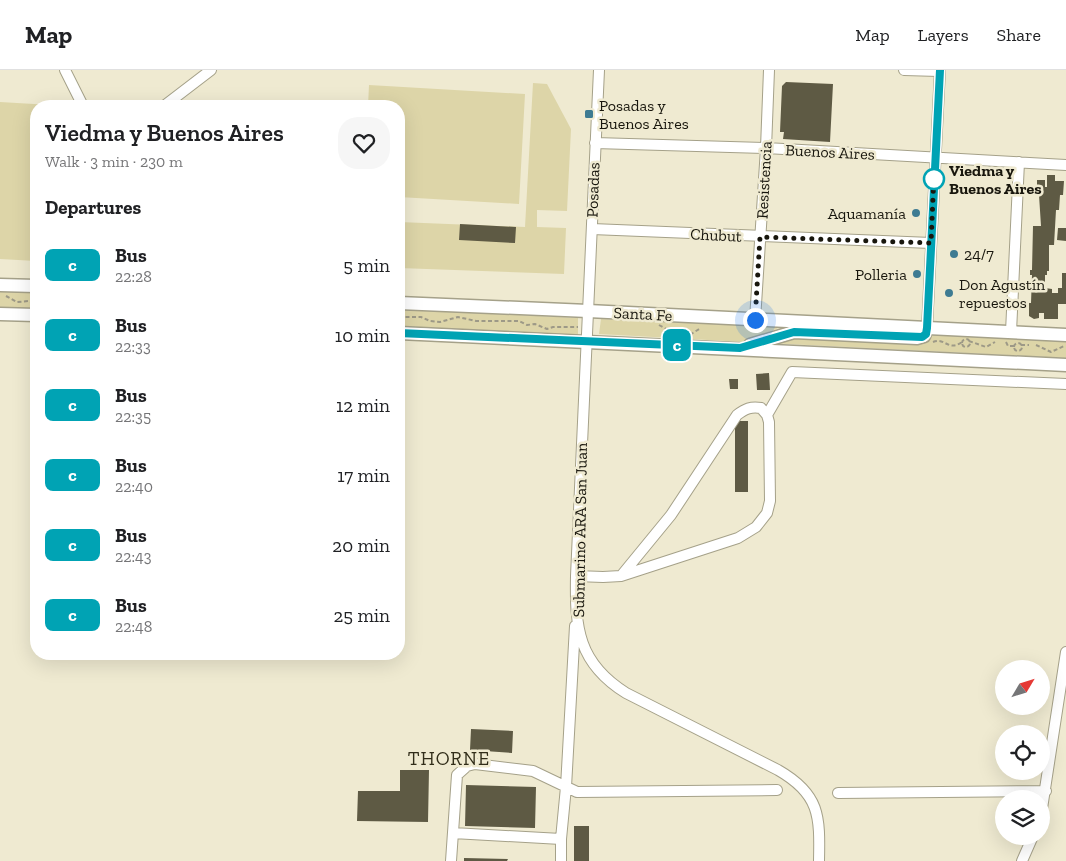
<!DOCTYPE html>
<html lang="en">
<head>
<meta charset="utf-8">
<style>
  body { margin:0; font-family:"Zilla Slab",serif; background:#f6f6f6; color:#202124; height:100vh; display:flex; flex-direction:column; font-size:19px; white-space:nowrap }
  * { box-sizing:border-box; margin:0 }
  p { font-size:16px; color:#757577 }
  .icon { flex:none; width:28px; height:28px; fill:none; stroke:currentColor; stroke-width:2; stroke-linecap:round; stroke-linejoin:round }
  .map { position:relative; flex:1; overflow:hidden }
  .side { position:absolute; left:30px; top:30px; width:375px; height:560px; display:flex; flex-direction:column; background:#fff; border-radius:20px; box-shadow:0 5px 20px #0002 }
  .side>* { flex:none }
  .badge { padding:0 10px; border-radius:8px; font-size:18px; line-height:32px }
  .needle { width:32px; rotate:52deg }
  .controls { position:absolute; left:995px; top:590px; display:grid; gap:10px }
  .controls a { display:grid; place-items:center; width:55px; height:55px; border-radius:50%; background:#fff; box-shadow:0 5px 20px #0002; font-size:25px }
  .you { position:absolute; width:25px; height:25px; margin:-12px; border:4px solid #fff; border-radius:50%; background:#1a73e8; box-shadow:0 0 0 8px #1a73e833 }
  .map>.badge { position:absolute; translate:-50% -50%; box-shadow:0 0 0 2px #fff }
  h2 { padding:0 15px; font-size:19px; line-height:45px }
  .round { display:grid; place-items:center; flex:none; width:52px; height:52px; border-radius:20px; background:#f6f6f6 }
  .headline { display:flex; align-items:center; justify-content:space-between; height:85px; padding:0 15px }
  h1 { font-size:24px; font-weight:600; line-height:38px }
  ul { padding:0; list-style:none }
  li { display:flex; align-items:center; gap:15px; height:70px; padding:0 15px }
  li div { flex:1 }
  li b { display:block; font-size:19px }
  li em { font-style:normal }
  li .badge { min-width:55px; font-weight:700; text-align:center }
  header { display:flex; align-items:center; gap:30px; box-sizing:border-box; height:70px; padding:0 25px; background:#fff; border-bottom:1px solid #e0e0e0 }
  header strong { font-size:24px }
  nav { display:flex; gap:28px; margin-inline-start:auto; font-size:18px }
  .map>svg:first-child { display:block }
  .green { fill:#ddd5a8 }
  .building { fill:#5e5a44 }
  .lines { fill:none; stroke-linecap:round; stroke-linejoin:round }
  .minor-casing { stroke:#a5a189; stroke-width:12 }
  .major-casing { stroke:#a5a189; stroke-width:15 }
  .path { stroke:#9d9987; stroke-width:2; stroke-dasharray:4 2.5; stroke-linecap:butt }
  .minor { stroke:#fff; stroke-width:10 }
  .major { stroke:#fff; stroke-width:12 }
  .line-casing { stroke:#fff; stroke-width:11 }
  .line { stroke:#00a3b4; stroke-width:8 }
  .walk { stroke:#18160d; stroke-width:5; stroke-dasharray:0 9 }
  .poi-dot { fill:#3e7b92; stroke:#efead1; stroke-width:2 }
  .stop-dot { fill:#fff; stroke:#00a3b4; stroke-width:2.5 }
  .labels { text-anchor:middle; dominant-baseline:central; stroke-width:5; stroke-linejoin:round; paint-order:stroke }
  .poi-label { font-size:16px; fill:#18160d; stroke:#efead1; text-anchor:start }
  .street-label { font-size:16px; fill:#18160d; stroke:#efead1 }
  .stop-label { font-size:16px; font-weight:bold; fill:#18160d; stroke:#efead1; text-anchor:start }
  .quarter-label { font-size:19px; letter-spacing:1px; fill:#312d19; stroke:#efead1 }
</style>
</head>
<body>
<header>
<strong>Map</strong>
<nav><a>Map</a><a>Layers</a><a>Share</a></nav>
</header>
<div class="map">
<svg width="1066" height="791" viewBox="0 0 1066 791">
  <rect width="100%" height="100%" fill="#efead1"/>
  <path class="green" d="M 533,13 L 547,14 L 571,59 L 567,141 L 537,140 L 537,157 L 566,158 L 564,204 L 399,198 L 399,152 L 525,157 Z
    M 369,15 L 525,24 L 519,134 L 399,127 L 399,36 L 368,36 Z
    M 0,32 L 68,36 L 36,36 L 36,191 L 0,189 Z
    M 0,221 L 36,222 L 36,239 L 0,237 Z
    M 399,239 L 578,248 L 578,265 L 399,256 Z
    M 601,249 L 781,257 L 744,272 L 599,264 Z
    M 934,264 L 1066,270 L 1066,288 L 767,273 L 792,266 L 925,272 Z"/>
  <path class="building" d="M 786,12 L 833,14 L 830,72 L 783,69 L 784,62 L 780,62 L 782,16 Z
    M 1047,105 L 1055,105 L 1055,111 L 1064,111 L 1063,125 L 1060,125 L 1059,140 L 1056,140 L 1054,175 L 1049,175 L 1049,201 L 1047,201 L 1047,205 L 1045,205 L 1045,218 L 1052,219 L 1052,223 L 1058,223 L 1058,218 L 1062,218 L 1062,203 L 1066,203 L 1066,234 L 1058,234 L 1058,249 L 1044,249 L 1044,243 L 1039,243 L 1039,248 L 1034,249 L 1029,246 L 1029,233 L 1031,233 L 1032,205 L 1030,205 L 1030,200 L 1032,200 L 1033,156 L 1041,156 L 1039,125 L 1034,125 L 1034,119 L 1037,119 L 1037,110 L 1045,110 L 1045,117 L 1047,117 Z
    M 460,154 L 516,157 L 515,173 L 459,170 Z
    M 1058,158 L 1066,158 L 1066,171 L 1057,170 Z
    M 769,303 L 770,320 L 757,320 L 756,304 Z
    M 729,309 L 738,309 L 738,319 L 730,319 Z
    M 735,351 L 748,351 L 748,422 L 735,422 Z
    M 471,659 L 513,661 L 512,683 L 470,680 Z
    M 400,700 L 429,700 L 428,752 L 357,751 L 358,721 L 400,721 Z
    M 466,715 L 536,717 L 535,758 L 465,756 Z
    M 574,756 L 589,756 L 589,791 L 574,791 Z
    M 464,788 L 508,789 L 507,791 L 464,791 Z"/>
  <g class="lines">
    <g class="minor-casing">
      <path id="minor" d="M 65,0 L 83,36
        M 599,0 L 576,506 C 575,558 578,593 626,623 L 778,700 C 820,724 820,746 819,791
        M 904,0 L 939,1
        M 164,36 L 211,0
        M 595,73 L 766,78 L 1066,95
        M 592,159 L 931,173
        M 755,250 L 766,78 L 769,0
        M 927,258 L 940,0
        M 1011,262 L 1019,92
        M 767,345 L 792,302 L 1066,314
        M 576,506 L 603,507 L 621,506 L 738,468 L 756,457 L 767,443 L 770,431 L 769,352 L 767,345 L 761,338 C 751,336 745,339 737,345 L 671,445 L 621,506
        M 838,723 L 1046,721
        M 1041,745 L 1066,582
        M 453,763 L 561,769
        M 451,791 L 457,705 L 467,696 L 475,694 L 533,701 L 577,722 L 777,720
        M 561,791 L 561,769 L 566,717 L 575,556
        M 1022,791 L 1033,766"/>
    </g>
    <g class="major-casing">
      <path id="major" d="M 0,215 L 36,216
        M 399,233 L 588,241 L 1066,265
        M 0,244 L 36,245
        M 399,263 L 1066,295
        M 750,275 L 794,262 L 917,268 L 924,266 L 927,258"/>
    </g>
    <path class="path" d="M 6,226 L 17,232 L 29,231 L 34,234
      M 399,247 L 421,247 L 430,251 L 440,252 L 458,247 L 476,251 L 519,251 L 527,255 L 535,254 L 547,259 L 553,257 L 578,257
      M 659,255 L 668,260 L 691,264 L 701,258
      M962 273a4 4 0 1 1 8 0a4 4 0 1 1-8 0Z
      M 969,271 L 986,277 L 995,272
      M 933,272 C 945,267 948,282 962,272
      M 1006,272 L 1008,276 L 1014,276
      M1014 277a4 4 0 1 1 8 0a4 4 0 1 1-8 0Z
      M 1021,275 L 1029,275
      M 1036,275 L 1051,282 L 1064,276"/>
    <use href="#minor" class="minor"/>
    <use href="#major" class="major"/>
  </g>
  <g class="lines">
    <g class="line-casing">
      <path id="line" d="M 399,263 L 740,278 L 794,262 L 922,267 L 926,264 L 927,258 L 940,0"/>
    </g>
    <use href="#line" class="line"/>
    <path class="walk" d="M 755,250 L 760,167 L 931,173 L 934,104 L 934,109"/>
  </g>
  <g class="poi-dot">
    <rect x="584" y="39" width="10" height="10" rx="2.5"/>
    <circle cx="916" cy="143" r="5"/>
    <circle cx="954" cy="184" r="5"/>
    <circle cx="917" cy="204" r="5"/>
    <circle cx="949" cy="223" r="5"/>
  </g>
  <circle class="stop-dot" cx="934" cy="109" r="10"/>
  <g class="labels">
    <g class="poi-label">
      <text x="599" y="35">Posadas y<tspan x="599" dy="18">Buenos Aires</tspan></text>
      <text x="906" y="143" text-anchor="end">Aquamanía</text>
      <text x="964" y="184">24/7</text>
      <text x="907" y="204" text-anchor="end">Polleria</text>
      <text x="959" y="214">Don Agustín<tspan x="959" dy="18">repuestos</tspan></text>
    </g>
    <g class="street-label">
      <text transform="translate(830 82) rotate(3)">Buenos Aires</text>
      <text transform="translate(764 110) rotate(-87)">Resistencia</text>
      <text transform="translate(593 120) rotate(-88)">Posadas</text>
      <text transform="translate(716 165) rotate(3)">Chubut</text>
      <text transform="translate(643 244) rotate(3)">Santa Fe</text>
      <text transform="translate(580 460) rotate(-89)">Submarino ARA San Juan</text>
    </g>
    <g class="stop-label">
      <text x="949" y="100">Viedma y<tspan x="949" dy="18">Buenos Aires</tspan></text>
    </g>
    <g class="quarter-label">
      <text x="449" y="688">THORNE</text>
    </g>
  </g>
</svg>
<div class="controls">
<a><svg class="needle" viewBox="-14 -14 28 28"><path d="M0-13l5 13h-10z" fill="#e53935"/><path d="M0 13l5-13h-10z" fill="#757577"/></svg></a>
<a><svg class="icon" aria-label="locate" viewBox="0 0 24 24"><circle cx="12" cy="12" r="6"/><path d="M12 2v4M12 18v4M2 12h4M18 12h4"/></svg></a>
<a><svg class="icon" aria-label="layers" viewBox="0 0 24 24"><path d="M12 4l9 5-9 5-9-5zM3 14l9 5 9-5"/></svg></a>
</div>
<div class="you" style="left:755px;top:250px"></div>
<b class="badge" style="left:677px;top:275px;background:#00a3b4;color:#fff">c</b>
<section class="side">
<div class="headline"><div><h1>Viedma y Buenos Aires</h1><p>Walk · 3 min · 230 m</p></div><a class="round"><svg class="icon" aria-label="heart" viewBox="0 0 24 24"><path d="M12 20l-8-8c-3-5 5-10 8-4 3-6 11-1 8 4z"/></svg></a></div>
<h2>Departures</h2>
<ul>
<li><span class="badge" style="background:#00a3b4;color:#fff">c</span><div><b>Bus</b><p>22:28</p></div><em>5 min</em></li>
<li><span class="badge" style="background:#00a3b4;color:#fff">c</span><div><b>Bus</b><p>22:33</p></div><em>10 min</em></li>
<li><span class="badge" style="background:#00a3b4;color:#fff">c</span><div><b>Bus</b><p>22:35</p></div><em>12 min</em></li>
<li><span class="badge" style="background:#00a3b4;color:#fff">c</span><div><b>Bus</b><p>22:40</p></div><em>17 min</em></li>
<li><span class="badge" style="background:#00a3b4;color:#fff">c</span><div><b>Bus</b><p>22:43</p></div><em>20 min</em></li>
<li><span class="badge" style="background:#00a3b4;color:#fff">c</span><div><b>Bus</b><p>22:48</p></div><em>25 min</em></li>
</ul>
</section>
</div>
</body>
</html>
